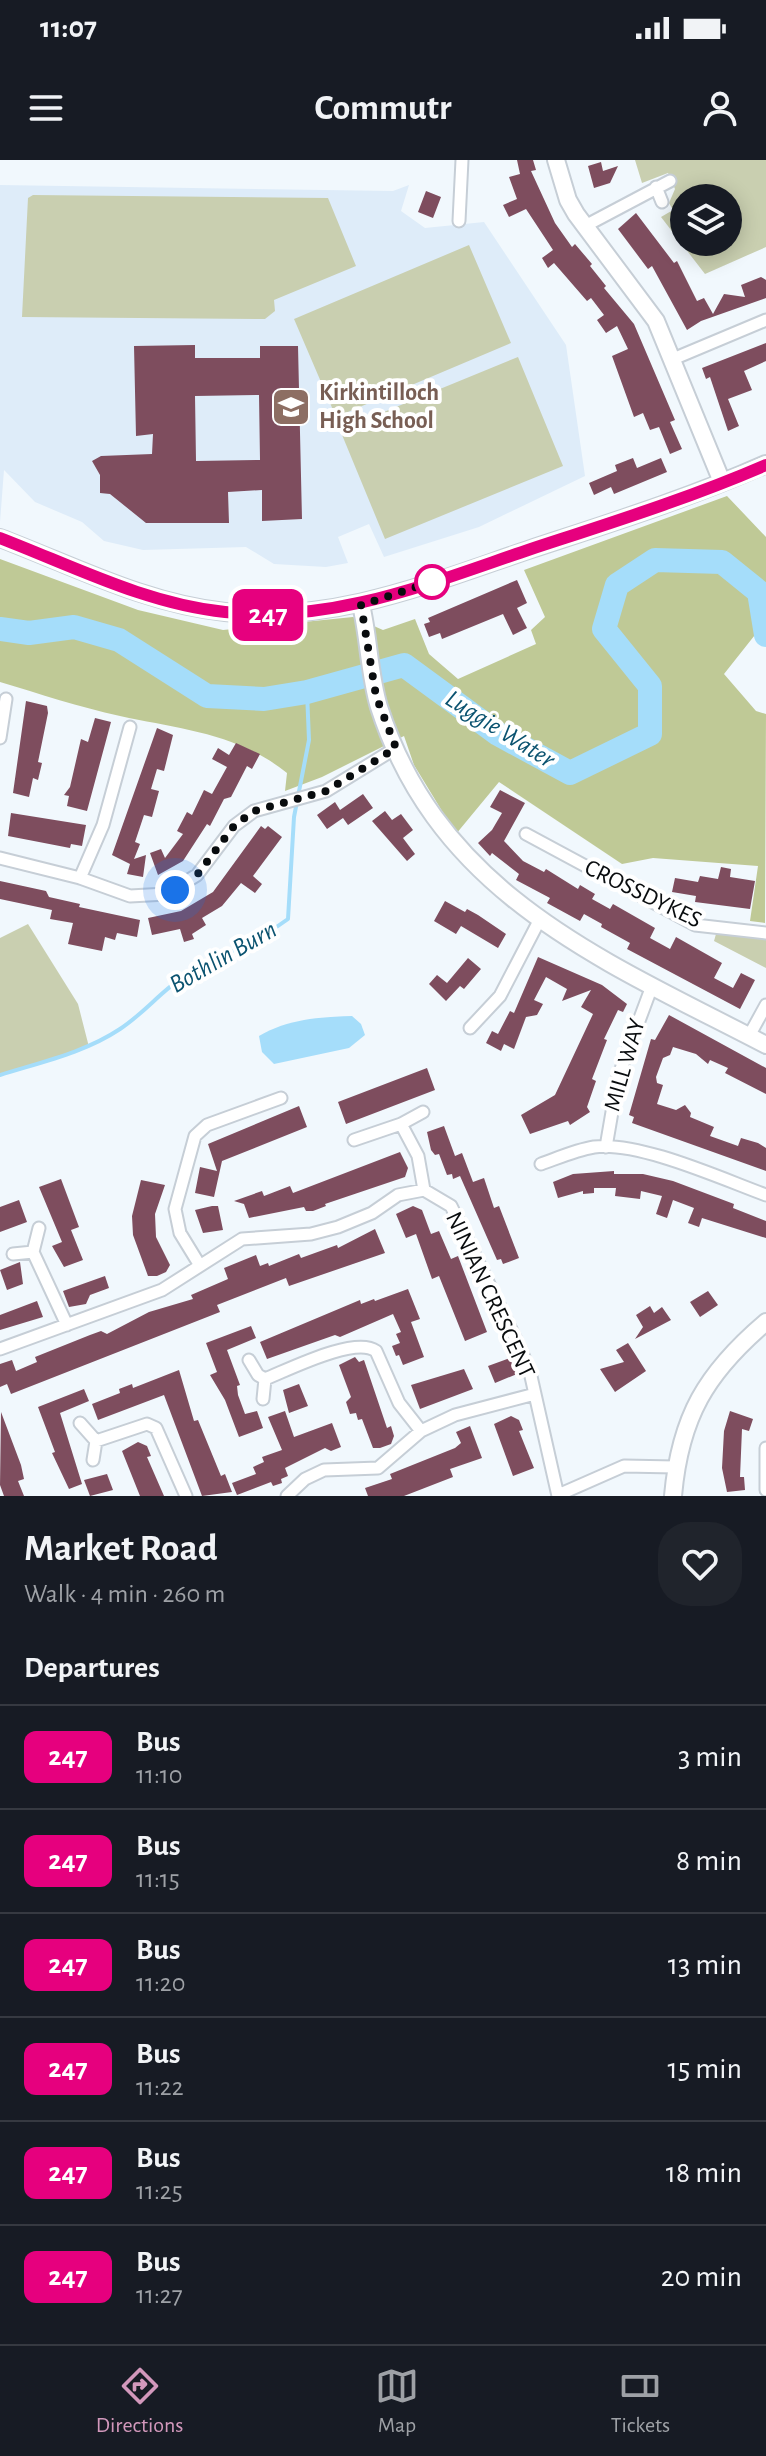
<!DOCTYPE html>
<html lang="en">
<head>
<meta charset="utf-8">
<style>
  body { margin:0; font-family:"Alegreya Sans",sans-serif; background:#20242c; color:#f1f3f6; height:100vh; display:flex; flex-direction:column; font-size:30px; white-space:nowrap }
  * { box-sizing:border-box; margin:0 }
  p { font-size:26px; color:#9ea1a6 }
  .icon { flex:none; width:44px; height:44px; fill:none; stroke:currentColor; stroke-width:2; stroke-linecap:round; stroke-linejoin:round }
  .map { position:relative; height:1336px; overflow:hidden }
  .side { display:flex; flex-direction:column; background:#171b24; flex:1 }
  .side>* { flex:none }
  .badge { padding:0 16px; border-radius:12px; font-size:28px; line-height:52px }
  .tools { position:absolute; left:670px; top:24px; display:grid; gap:16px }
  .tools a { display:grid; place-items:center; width:72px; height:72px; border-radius:50%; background:#171b24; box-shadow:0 4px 20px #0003; font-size:40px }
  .you { position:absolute; width:40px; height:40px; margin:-20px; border:6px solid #fff; border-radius:50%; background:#1a73e8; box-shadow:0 0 0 12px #1a73e833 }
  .map>.badge { position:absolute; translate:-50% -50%; box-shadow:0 0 0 4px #fff }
  h2 { padding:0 24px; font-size:30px; line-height:72px }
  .round { display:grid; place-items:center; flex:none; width:84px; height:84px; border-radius:32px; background:#20242c }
  .summary { display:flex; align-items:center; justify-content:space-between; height:136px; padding:0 24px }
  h1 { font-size:38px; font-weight:600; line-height:60px }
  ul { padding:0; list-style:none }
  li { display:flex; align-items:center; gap:24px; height:104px; padding:0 24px; border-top:2px solid #363941 }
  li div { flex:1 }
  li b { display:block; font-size:30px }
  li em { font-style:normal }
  li .badge { min-width:88px; font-weight:700; text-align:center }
  .status { display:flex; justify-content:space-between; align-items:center; height:56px; padding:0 40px; background:#171b24; direction:ltr }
  .status svg { height:22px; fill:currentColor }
  header { display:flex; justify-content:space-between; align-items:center; height:104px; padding:0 24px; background:#171b24; font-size:36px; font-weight:600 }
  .tab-bar { display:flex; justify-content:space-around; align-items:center; height:112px; border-top:2px solid #363941; background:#171b24; font-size:22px; color:#9ea1a6 }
  .tab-bar a { display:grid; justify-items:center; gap:4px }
  .tab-bar .active { color:#d298bc }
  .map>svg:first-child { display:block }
  .built { fill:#deecf9 }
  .green { fill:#c9cfb0; fill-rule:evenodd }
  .forest { fill:#bfc996 }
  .water { fill:#a5ddfa }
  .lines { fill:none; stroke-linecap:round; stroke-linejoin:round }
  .stream { stroke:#a5ddfa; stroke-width:4 }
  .river { stroke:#a5ddfa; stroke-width:24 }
  .building { fill:#7e4d5e; fill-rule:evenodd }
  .street-casing { stroke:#c6ced6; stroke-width:15 }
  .secondary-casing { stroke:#c6ced6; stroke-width:20 }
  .street { stroke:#fff; stroke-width:11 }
  .secondary { stroke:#fff; stroke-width:16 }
  .line-casing { stroke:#fff; stroke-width:18 }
  .line { stroke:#e6007e; stroke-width:12 }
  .walk { stroke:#090c0e; stroke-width:8; stroke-dasharray:0 14.4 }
  .stop-dot { fill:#fff; stroke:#e6007e; stroke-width:4 }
  .labels { text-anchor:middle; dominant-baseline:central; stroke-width:8; stroke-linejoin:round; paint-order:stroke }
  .education-label { font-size:24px; font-weight:bold; fill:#785e54; stroke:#fff; text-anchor:start }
  .street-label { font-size:24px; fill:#090c0e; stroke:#fff }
  .water-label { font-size:26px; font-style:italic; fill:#0b5370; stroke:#fff }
</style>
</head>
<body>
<div class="status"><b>11:07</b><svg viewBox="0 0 49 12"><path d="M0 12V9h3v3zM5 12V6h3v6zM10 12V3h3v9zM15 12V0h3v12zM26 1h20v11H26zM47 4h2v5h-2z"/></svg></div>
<header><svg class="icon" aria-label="menu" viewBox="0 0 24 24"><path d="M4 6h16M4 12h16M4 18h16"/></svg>Commutr<svg class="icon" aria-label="person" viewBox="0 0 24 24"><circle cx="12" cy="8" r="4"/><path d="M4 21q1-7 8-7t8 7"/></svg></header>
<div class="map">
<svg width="766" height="1336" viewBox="0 0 766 1336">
  <rect width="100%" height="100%" fill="#f1f8fd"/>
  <path class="built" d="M 0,25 L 393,31 L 409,25 L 401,51 L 425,68 L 484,62 L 566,185 L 585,316 L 479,367 L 384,397 L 369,364 L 338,377 L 348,403 L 326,407 L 274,404 L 246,387 L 143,390 L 104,381 L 82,362 L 35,342 L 4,310 L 0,362 Z"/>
  <path class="green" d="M 635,0 L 766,0 L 766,87 L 705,114 L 661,57 L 673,50 L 669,43 L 675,29 L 668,13 L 642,23 ZM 684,38 L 728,38 L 728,82 L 684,82 Z
    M 33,35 L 328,38 L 356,106 L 274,140 L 275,151 L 265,159 L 22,157 L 28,38 Z
    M 469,85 L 511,183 L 336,257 L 294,159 Z
    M 518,197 L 563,306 L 385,379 L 340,270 Z
    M 28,764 L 78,844 L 89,887 L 0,915 L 0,778 Z
    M 716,774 L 766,779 L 766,808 L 714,781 Z"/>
  <path class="forest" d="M 727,336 L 766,377 L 766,461 L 724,514 L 756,551 L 766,554 L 765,763 L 750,761 L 758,706 L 653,698 L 622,704 L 499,622 L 456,674 L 414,605 L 404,576 L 322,617 L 285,631 L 287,613 C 237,573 180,569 120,556 C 79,547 40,534 0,522 L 0,399 L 138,450 L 223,470 L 353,457 L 383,470 L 415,459 L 429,494 L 458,519 L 536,484 L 531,470 L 545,457 L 524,410 Z"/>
  <path class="water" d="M 352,856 L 361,864 L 365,875 L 349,888 L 274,904 L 262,892 L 259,876 C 288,859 319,857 352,856 Z"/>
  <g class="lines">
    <path class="stream" d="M 0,915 C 41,902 84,893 120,869 C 146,852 164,827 192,812 C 226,793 256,783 288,759 L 294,657 L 309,580 L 307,532"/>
    <path class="river" d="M 0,469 L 29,473 L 74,467 L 119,480 L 207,536 L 264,539 L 307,532 L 404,505 L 498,574 L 570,613 L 650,574 L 650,526 L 604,469 L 617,425 L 655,400 L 722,402 L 759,432 L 766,475"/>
  </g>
  <path class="building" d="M 517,0 L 533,0 L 536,10 L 531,11 L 555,63 L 572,87 L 575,84 L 592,104 L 590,106 L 606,126 L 604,128 L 634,164 L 675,260 L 670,262 L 682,289 L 670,294 L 659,267 L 650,270 L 643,253 L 634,257 L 612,196 L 628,189 L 617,166 L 606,173 L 597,160 L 604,155 L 591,138 L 587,141 L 554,103 L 548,108 L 542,98 L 553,90 L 526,49 L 509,57 L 503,45 L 517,39 L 509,17 L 520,14 Z
    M 601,2 L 603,11 L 618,6 L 610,23 L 594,28 L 588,6 Z
    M 426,31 L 441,37 L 433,58 L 418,52 Z
    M 636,53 L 674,103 L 677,101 L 697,141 L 704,138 L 713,154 L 724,134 L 745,137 L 741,125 L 761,117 L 766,120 L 766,138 L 701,161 L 687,170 L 652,106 L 648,109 L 618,69 Z
    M 766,183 L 766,201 L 744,211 L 752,230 L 728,239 L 739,266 L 728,271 L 710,217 L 706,219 L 702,208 Z
    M 195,185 L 195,198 L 260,198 L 260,186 L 298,186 L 302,359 L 262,361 L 262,330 L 228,332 L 229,363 L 146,363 L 110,334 L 100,333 L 100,315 L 92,301 L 101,296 L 152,294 L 153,274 L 136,276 L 134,186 ZM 259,235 L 260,300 L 196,301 L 195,236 Z
    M 633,298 L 637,308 L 661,298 L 667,312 L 614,334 L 611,327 L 594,335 L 589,323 L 617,311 L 615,305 Z
    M 517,420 L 527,443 L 517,448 L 527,468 L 513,475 L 503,454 L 442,479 L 440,473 L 429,477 L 424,464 L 430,462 L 428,458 Z
    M 26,541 L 47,546 L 48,553 L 38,602 L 42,603 L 38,620 L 33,618 L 29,637 L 13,633 Z
    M 95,558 L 111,562 L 87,651 L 67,646 L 69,636 L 64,635 L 70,627 L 81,579 L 88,582 Z
    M 157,568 L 173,575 L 164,611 L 157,609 L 151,629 L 159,631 L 152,657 L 144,655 L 135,682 L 140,684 L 134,699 L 146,695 L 143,717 L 127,714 L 130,704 L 112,695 Z
    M 236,583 L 260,594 L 252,609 L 247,606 L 231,637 L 224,639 L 210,666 L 207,664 L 183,701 L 158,715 L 150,693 L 161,689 L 165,698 L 183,674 L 177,671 L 187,652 L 192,655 L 204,630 L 212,634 L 227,607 L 212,599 L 218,588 L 229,595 Z
    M 500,630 L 525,643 L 504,681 L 523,701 L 544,712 L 546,709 L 578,729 L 580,725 L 595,734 L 592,739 L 610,749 L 613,744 L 655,768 L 650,778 L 670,789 L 676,777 L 722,803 L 714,818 L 733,828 L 741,813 L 755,820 L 740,849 L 627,789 L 630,783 L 601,767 L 602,764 L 584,754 L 580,761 L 547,743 L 550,738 L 516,720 L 519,714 L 492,693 L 490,696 L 478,683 L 492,670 L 502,653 L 490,647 Z
    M 363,634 L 373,648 L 348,665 L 343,658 L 327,669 L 317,655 L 335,642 L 340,650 Z
    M 385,651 L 392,660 L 401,654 L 413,670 L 403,678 L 415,694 L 407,701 L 372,661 Z
    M 11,653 L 86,665 L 82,686 L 71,684 L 70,688 L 8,676 Z
    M 261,666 L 265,669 L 268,666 L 282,677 L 253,716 L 262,724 L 255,733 L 241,723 L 222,746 L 202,758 L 206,765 L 192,774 L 194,779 L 184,782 L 180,769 L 152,775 L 148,758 L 181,751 L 213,732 Z
    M 721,707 L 731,709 L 730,717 L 755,721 L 750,749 L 695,742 L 696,736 L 672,732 L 675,718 L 698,722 L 700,716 L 718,719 Z
    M 0,721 L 46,731 L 49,737 L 80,744 L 79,747 L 140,760 L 137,777 L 117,773 L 115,780 L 105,777 L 102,791 L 68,784 L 73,763 L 50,759 L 52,750 L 0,739 Z
    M 445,741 L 465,752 L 467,749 L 478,755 L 506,774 L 498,788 L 461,766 L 456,774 L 434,761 Z
    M 538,797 L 602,825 L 627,844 L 623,852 L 618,850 L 604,879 L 607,880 L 592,919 L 596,921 L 587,947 L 590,952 L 570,965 L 568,961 L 530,974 L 521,955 L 555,935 L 593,854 L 581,847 L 591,830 L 562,841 L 567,829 L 546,817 L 534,840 L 543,844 L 537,855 L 526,857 L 514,889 L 504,884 L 501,891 L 486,883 L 492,871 L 498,874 L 510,851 L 514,853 Z
    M 468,798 L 481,809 L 464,829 L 460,826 L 446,841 L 429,824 L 437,815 L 447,823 Z
    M 669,855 L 766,908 L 766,934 L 725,913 L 728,908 L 710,900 L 708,904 L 696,894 L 673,887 L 670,895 L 663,898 L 656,917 L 657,923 L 663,925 L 657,944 L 676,950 L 685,945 L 691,953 L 690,957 L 714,967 L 710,976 L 738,986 L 741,978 L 758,983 L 766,988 L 766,1011 L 632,963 L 634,957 L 629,955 L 651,879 L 655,880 Z
    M 427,908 L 435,930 L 346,964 L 338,942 Z
    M 299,946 L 307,967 L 222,1001 L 214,1037 L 195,1033 L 200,1007 L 217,1011 L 208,984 Z
    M 444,966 L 455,996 L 462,993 L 473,1022 L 484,1018 L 494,1048 L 499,1046 L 519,1098 L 503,1104 L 501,1099 L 497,1100 L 460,1016 L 453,1019 L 452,1014 L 447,1015 L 439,994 L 435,995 L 431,990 L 427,972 Z
    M 400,992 L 408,1008 L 405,1017 L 325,1044 L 326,1046 L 313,1051 L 306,1051 L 304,1047 L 249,1058 L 244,1044 L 234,1041 L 262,1031 L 264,1036 L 290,1026 L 293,1033 Z
    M 614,1011 L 614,1014 L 643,1014 L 673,1021 L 734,1044 L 733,1048 L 766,1061 L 766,1078 L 702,1058 L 699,1067 L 688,1063 L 694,1048 L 673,1040 L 667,1058 L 656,1054 L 662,1036 L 641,1031 L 640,1039 L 615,1036 L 616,1028 L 594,1028 L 594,1033 L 583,1034 L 583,1031 L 558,1038 L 553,1022 L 573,1014 Z
    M 61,1019 L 79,1067 L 71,1070 L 83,1100 L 64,1107 L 52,1086 L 62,1082 L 39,1027 Z
    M 141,1020 L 165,1025 L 155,1054 L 156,1077 L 170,1105 L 166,1112 L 157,1116 L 148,1116 L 133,1075 L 132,1056 Z
    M 19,1040 L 27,1062 L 0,1072 L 0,1047 Z
    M 212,1046 L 218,1046 L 223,1070 L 203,1073 L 195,1050 Z
    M 413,1046 L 422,1050 L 431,1074 L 439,1071 L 451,1099 L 458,1096 L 487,1172 L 465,1181 L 439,1116 L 432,1119 L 416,1074 L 406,1078 L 396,1054 Z
    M 375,1069 L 385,1093 L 289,1126 L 286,1118 L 217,1145 L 220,1152 L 11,1234 L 7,1224 L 0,1227 L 0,1204 L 12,1200 L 16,1211 L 37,1202 L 35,1197 L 90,1175 L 101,1171 L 107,1174 L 149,1152 L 193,1139 L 191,1135 L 228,1119 L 224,1108 L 256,1095 L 260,1106 L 268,1103 L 269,1106 L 299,1094 L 301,1098 L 337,1085 L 338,1088 Z
    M 20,1102 L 23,1124 L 7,1130 L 0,1110 Z
    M 105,1116 L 109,1128 L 90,1135 L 86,1144 L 69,1147 L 63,1131 Z
    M 408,1129 L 420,1159 L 411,1162 L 424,1197 L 403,1205 L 399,1195 L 396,1196 L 392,1186 L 400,1183 L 396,1174 L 401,1172 L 393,1154 L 340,1177 L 335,1175 L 267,1199 L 260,1182 L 360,1140 L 361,1144 L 374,1139 L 375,1141 Z
    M 708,1131 L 718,1145 L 700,1157 L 690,1142 Z
    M 37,1141 L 43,1157 L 0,1170 L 0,1155 Z
    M 650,1146 L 654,1153 L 662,1147 L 671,1160 L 635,1179 L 643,1167 L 636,1155 Z
    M 251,1166 L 256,1178 L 227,1190 L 240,1225 L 237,1226 L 238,1235 L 245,1254 L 257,1251 L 263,1268 L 239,1277 L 225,1240 L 210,1215 L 217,1212 L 206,1183 Z
    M 628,1183 L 646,1211 L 615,1232 L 600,1209 L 624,1202 L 616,1190 Z
    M 355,1197 L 359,1202 L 364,1200 L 387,1268 L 391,1266 L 394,1276 L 391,1284 L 380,1288 L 373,1288 L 362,1259 L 358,1260 L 356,1253 L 350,1254 L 346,1242 L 351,1237 L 339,1205 Z
    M 510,1198 L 517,1214 L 495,1223 L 488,1206 Z
    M 464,1209 L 473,1229 L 420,1249 L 411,1225 Z
    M 179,1210 L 194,1261 L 198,1260 L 221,1316 L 225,1314 L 232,1332 L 202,1336 L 164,1235 L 98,1260 L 92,1244 L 120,1233 L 119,1229 L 132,1224 L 133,1228 Z
    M 299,1224 L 308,1246 L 289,1253 L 283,1230 Z
    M 84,1229 L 89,1241 L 60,1253 L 82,1324 L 69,1329 L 52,1293 L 55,1292 L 38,1247 Z
    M 285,1251 L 294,1277 L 332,1263 L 341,1287 L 331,1291 L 325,1288 L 285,1308 L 288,1316 L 281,1319 L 282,1323 L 273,1326 L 271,1322 L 237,1335 L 232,1323 L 256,1314 L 253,1307 L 264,1302 L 262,1297 L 282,1290 L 268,1257 Z
    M 730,1251 L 753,1259 L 749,1271 L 742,1269 L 740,1317 L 744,1317 L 745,1330 L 727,1332 L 722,1308 L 724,1271 Z
    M 1,1252 L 21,1305 L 24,1319 L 18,1321 L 24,1336 L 4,1336 L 0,1325 Z
    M 511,1256 L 519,1260 L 523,1270 L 519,1271 L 534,1308 L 513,1316 L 494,1264 Z
    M 470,1266 L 482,1298 L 450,1309 L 453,1317 L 404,1336 L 368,1336 L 365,1328 L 392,1319 L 390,1314 L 455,1288 L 461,1283 L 456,1272 Z
    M 138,1282 L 147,1286 L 151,1296 L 147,1297 L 164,1336 L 140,1336 L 122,1291 Z
    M 107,1314 L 113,1330 L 90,1336 L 84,1320 Z"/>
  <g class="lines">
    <g class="street-casing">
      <path id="street" d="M 656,27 L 662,42
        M 459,61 L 462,0
        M 585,66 L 670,21
        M 673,199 L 766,160
        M 0,578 L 6,539
        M 526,674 L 695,765 L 766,773
        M 0,698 L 80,718 L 130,736 L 166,734 L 197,715 L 234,666 L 254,651 L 326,631 L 396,588
        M 80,718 L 103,665 L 130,567
        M 470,868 L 500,836 L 539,761
        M 749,876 L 766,845
        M 401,964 L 418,996 L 424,1030
        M 354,980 L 401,964 L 423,952
        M 606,987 L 618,917 L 652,826
        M 541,1004 C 558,998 576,990 594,987 C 639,981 722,1019 766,1035
        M 39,1068 L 33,1092 L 67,1165
        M 13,1094 L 33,1092
        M 199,1104 L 180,1073 L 175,1049 L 195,976 L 207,965 L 281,938
        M 0,1189 L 162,1130 L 242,1079 L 311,1074 L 338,1067 L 372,1053 L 398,1035 L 424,1030 L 451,1046 L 520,1188 L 530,1212 L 558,1336
        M 249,1200 L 258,1215 L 265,1219 C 290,1209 355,1176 376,1191 L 399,1243 L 421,1271
        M 263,1239 L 265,1219
        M 80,1263 L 96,1281 L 147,1264 L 156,1268 L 186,1336
        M 766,1288 L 766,1330
        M 93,1300 L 96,1281
        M 558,1335 L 624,1306 L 675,1307
        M 287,1336 L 305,1319 L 324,1310 L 378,1308 L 421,1271 L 455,1255 L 535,1234"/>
    </g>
    <g class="secondary-casing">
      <path id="secondary" d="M 556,0 L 568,40 L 576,54 L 656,161 L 722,322
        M 0,378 C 74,406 146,444 225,452 C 333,464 430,423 531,389 C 610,363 690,338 766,304
        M 361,445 C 369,478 369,514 379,547 C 440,736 605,801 766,885
        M 673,1336 C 680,1257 706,1213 766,1162"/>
    </g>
    <use href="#street" class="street"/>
    <use href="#secondary" class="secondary"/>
  </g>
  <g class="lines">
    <g class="line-casing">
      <path id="line" d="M 0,378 C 73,406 146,444 225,452 C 333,464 430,423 531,389 C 610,363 690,338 766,305"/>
    </g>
    <use href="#line" class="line"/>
    <path class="walk" d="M 175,730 L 197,715 L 234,666 L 254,651 L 326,631 L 396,588 L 376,536 L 361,445 L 432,422"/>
  </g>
  <defs>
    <g id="school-square" transform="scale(2)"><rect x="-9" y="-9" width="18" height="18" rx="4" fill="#8d6e63" stroke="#fff"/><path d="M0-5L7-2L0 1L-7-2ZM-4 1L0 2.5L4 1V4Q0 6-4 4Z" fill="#fff"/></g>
  </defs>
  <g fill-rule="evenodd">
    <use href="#school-square" x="291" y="247"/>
  </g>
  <circle class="stop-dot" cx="432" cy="422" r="16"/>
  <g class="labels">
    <g class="education-label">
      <text x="319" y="233">Kirkintilloch<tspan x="319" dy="28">High School</tspan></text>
    </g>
    <g class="street-label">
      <text transform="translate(643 734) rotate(26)">CROSSDYKES</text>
      <text transform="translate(625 905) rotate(-74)">MILL WAY</text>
      <text transform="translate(490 1135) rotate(65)">NINIAN CRESCENT</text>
    </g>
    <g class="water-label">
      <text transform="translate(500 569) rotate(32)">Luggie Water</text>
      <text transform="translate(223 797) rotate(-30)">Bothlin Burn</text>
    </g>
  </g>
</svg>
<div class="tools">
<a><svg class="icon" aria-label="layers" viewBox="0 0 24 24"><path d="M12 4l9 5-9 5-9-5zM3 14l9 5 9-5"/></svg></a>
</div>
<div class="you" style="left:175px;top:730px"></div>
<b class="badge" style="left:268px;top:455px;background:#e6007e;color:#fff">247</b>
</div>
<section class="side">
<div class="summary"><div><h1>Market Road</h1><p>Walk · 4 min · 260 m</p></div><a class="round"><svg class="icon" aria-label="heart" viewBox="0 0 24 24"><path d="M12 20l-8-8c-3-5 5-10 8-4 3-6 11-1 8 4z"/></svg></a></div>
<h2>Departures</h2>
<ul>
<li><span class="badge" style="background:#e6007e;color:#fff">247</span><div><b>Bus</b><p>11:10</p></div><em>3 min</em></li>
<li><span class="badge" style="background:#e6007e;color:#fff">247</span><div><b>Bus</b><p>11:15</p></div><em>8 min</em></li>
<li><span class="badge" style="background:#e6007e;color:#fff">247</span><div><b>Bus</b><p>11:20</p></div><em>13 min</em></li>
<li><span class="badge" style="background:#e6007e;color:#fff">247</span><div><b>Bus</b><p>11:22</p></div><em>15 min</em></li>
<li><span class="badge" style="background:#e6007e;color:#fff">247</span><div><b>Bus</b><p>11:25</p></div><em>18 min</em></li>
<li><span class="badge" style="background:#e6007e;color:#fff">247</span><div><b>Bus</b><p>11:27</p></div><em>20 min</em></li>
</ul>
</section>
<nav class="tab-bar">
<a class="active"><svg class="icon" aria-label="directions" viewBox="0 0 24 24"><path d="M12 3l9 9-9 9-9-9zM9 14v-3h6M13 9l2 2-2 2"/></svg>Directions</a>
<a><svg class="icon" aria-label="map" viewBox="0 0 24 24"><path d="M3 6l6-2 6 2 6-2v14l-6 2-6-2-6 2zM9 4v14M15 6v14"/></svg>Map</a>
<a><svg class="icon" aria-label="tickets" viewBox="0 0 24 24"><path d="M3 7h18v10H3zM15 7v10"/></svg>Tickets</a>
</nav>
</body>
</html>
